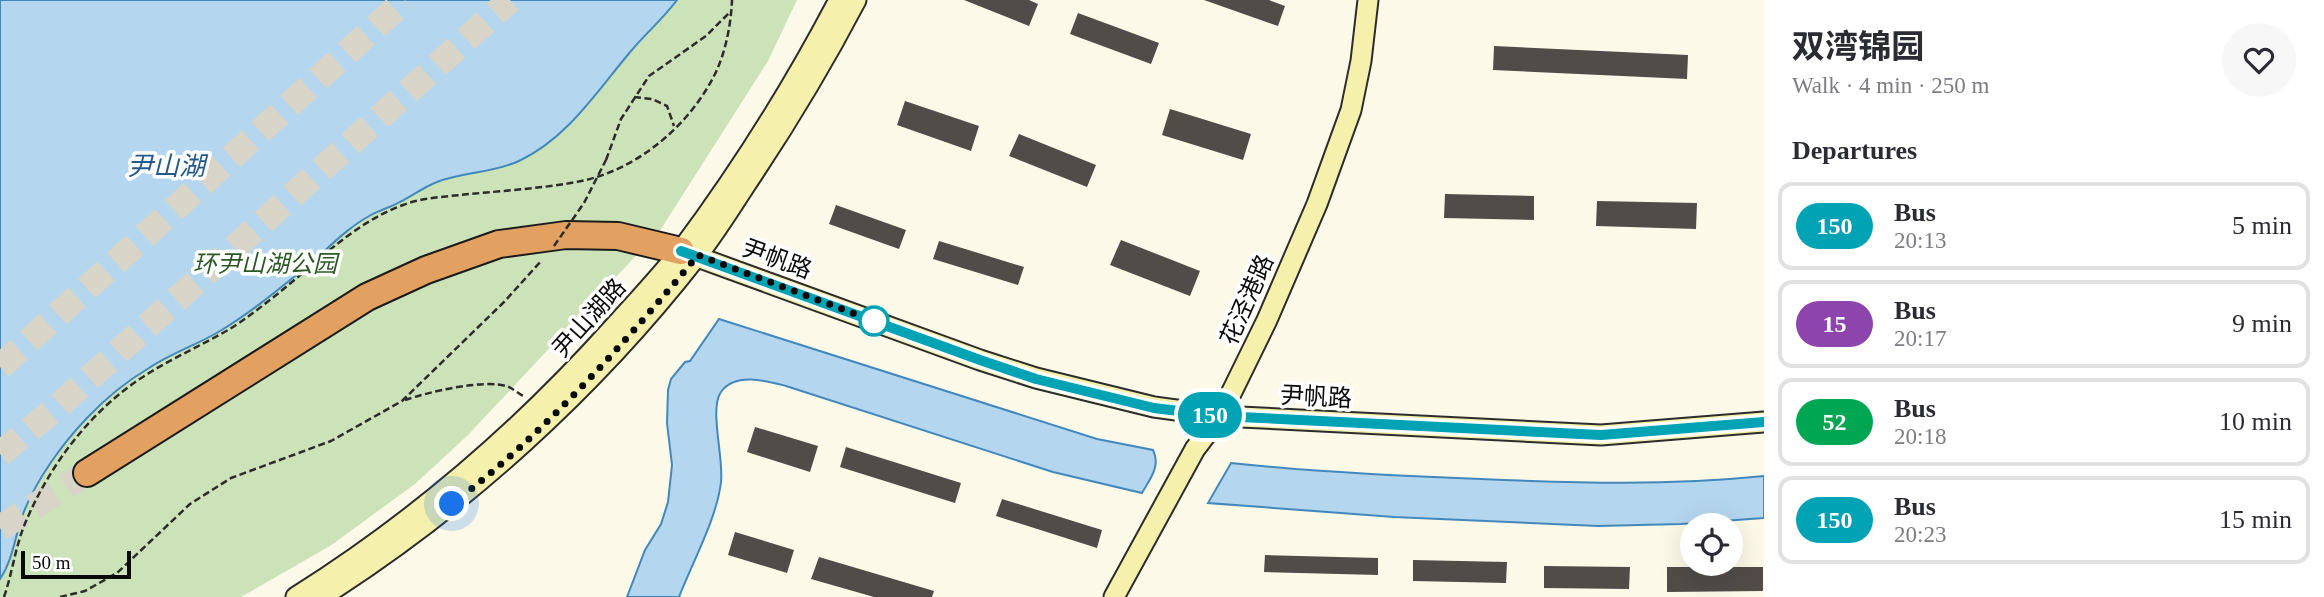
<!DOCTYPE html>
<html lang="en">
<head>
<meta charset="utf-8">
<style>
  body { margin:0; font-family:"Times New Roman","Noto Sans SC",serif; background:#f7f7f7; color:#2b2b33; height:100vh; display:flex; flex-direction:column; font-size:26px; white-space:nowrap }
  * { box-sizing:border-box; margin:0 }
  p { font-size:23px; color:#7c7c81 }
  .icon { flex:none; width:38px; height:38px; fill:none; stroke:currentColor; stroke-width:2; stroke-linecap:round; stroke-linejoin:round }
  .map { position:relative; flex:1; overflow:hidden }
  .sheet { display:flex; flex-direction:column; background:#fff; width:560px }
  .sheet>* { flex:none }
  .badge { padding:0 14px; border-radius:23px; font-size:24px; line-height:46px }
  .buttons { position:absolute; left:1680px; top:513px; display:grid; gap:14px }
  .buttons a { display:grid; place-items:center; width:63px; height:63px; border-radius:50%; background:#fff; box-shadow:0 7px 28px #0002; font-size:35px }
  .scale { position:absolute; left:21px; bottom:18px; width:110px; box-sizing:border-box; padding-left:7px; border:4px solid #0a0a0a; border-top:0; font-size:19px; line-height:24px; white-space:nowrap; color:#0a0a0a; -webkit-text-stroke:5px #fff; paint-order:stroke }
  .you { position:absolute; width:35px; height:35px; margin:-18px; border:5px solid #fff; border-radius:50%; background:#1a73e8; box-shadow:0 0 0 10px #1a73e833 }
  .map>.badge { position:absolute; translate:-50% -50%; box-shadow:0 0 0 4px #fff }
  h2 { padding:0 28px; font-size:26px; line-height:63px }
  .round { display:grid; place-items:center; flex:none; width:74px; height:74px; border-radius:37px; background:#f7f7f7 }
  .head { display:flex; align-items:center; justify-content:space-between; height:119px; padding:0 28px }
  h1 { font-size:33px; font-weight:700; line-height:52px }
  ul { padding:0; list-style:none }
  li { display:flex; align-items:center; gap:21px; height:88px; margin:0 14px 10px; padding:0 14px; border:4px solid #e1e1e2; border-radius:14px }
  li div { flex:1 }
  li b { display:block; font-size:26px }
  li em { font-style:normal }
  li .badge { min-width:77px; font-weight:700; text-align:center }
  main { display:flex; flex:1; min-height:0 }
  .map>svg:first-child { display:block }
  .green { fill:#cce2b8 }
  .water { fill:#b4d6ee; stroke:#4388bc; stroke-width:2 }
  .building { fill:#514c48 }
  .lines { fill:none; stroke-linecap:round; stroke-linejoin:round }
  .highway-tunnel { stroke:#d8d5c8; stroke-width:26; stroke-dasharray:26 13; stroke-linecap:butt }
  .secondary-casing { stroke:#2c2c2c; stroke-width:23 }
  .highway-casing { stroke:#1b1b1b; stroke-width:30 }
  .path { stroke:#2c2c2c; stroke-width:2.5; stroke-dasharray:7 3.5; stroke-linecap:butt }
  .secondary { stroke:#f5f0ab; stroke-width:19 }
  .highway { stroke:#e3a161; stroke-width:26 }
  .path-bridge { stroke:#2c2c2c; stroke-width:2.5; stroke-dasharray:7 3.5; stroke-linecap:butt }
  .line-casing { stroke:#fff; stroke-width:16 }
  .line { stroke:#00a3b4; stroke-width:10 }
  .walk { stroke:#0a0a0a; stroke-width:7; stroke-dasharray:0 12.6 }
  .stop-dot { fill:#fff; stroke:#00a3b4; stroke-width:3.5 }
  .labels { text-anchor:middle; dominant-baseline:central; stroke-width:7; stroke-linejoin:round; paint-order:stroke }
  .street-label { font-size:24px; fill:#0a0a0a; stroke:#fff }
  .park-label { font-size:24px; font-style:italic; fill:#2c5923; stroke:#fff }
  .water-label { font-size:26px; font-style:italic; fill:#235a8b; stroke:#fff }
</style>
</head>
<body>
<main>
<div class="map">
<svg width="1764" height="597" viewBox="0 0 1764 597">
  <rect width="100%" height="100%" fill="#fcf9e9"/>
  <path class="green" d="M 0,0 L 797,0 L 768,61 L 661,229 L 468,435 L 415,484 L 330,546 L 241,597 L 0,597 Z"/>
  <path class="water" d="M 0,0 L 677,0 C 663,19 646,33 631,51 C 597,91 568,138 519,161 C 493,173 463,172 437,182 C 424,187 412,196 400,202 C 391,207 380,210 371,215 C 345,229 327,250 305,268 C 278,290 250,313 220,331 C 197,345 171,353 149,368 C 127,381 105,399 87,418 C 62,444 36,480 23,514 C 15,536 13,560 0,579 Z
    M 719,319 L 1097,439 L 1153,450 C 1161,466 1150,479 1142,493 L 1053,472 L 786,386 C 767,381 735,372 721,392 C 709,409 724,458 721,482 C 717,518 692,563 679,597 L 627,597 L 645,550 L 661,524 L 668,502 L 672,465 L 667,423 L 668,390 L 671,379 L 685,362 L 690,361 Z
    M 1231,463 C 1315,472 1398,476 1481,479 C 1578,483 1667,486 1764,476 L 1764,518 L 1681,524 L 1598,526 L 1394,517 L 1208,503 Z"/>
  <path class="building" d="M 964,0 L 1029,0 L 1038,4 L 1029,26 Z
    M 1204,0 L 1269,0 L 1285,6 L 1278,26 Z
    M 1078,13 L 1159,43 L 1151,64 L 1070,34 Z
    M 1494,46 L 1688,55 L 1687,79 L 1493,70 Z
    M 905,101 L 979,126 L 971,151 L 897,125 Z
    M 1170,109 L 1251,134 L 1243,160 L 1162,135 Z
    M 1019,134 L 1096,165 L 1087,187 L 1009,156 Z
    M 1445,194 L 1534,196 L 1534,220 L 1444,218 Z
    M 1597,201 L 1697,203 L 1696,229 L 1596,226 Z
    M 836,205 L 906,230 L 899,249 L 829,224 Z
    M 1121,240 L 1200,271 L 1190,296 L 1110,265 Z
    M 939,241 L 1024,267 L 1018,285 L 933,259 Z
    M 755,427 L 818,446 L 810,472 L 747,452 Z
    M 846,447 L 961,483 L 955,503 L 840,467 Z
    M 1002,499 L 1102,530 L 1097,548 L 996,516 Z
    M 735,532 L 794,550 L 787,573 L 728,555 Z
    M 1265,555 L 1378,558 L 1378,575 L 1264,572 Z
    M 819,557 L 934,591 L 932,597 L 874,597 L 811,579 Z
    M 1413,560 L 1507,562 L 1506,583 L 1413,581 Z
    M 1544,566 L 1630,567 L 1629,589 L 1544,588 Z
    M 1667,567 L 1763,567 L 1763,591 L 1667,592 Z"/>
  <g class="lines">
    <path class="highway-tunnel" d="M 0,367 L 405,0
      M 0,454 L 56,408 L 510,0
      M 0,528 L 87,473"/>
    <g class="secondary-casing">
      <path id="secondary" d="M 681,251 L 980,360 L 1036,378 L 1154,407 L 1220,416 L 1601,435 L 1764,422
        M 296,597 C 417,521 519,433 614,327 C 637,302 660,277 681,251 C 740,172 793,88 839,0
        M 321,597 C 463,507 593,389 696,257 C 714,234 729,210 744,187 C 785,126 822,65 856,0
        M 1114,597 L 1195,449 L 1220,416 L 1267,320 L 1317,204 L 1351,110 L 1361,61 L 1368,0"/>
    </g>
    <g class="highway-casing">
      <path id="highway" d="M 87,473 L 367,297 L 426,270 L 499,244 L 566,235 L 618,236 L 681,251"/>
    </g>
    <path class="path" d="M 634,97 L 652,99 L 667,106 L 674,126
      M 606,160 L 621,119 L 649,76 L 706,36 L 731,11
      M 405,400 C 429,392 485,378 509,387 C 513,389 518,393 523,396
      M 4,597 C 12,574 15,549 24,526 C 49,465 92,408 149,373 C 175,357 202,345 228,330 C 243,321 257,310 271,299 C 314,266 351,224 403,205 C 421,198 441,197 460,195 C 498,191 538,189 576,182 C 635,172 690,126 716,72 C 726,50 731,24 732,0
      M 60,597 L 85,591 L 117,573 L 190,504 L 231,478 L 331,441 L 402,401 L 504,302 L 542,260"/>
    <use href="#secondary" class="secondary"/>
    <use href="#highway" class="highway"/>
    <path class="path-bridge" d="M 554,246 L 584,203 L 606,160"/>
  </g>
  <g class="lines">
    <g class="line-casing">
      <path id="line" d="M 681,251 L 980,360 L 1036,379 L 1154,408 L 1220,416 L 1601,435 L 1764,422"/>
    </g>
    <use href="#line" class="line"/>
    <path class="walk" d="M 452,504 C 543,435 625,343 698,255 L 877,322 L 874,321"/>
  </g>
  <circle class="stop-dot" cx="874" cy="321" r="14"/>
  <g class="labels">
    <g class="street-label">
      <text transform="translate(777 259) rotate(20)">尹帆路</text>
      <text transform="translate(1247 300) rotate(-66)">花泾港路</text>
      <text transform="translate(589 318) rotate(-48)">尹山湖路</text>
      <text transform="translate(1316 397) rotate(3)">尹帆路</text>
    </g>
    <g class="park-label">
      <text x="265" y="264">环尹山湖公园</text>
    </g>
    <g class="water-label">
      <text x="166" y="166">尹山湖</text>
    </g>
  </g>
</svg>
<div class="buttons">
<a><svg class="icon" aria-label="locate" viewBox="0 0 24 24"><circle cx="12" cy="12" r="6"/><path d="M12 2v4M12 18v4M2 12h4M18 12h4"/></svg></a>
</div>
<div class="scale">50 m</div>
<div class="you" style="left:452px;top:504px"></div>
<b class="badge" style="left:1210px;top:415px;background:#00a3b4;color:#fff">150</b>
</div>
<section class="sheet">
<div class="head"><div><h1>双湾锦园</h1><p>Walk · 4 min · 250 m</p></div><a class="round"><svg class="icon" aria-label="heart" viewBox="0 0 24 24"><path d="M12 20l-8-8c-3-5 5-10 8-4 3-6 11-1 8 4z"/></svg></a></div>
<h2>Departures</h2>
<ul>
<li><span class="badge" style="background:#00a3b4;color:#fff">150</span><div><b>Bus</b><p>20:13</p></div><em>5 min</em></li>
<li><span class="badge" style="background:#8e44ad;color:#fff">15</span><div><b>Bus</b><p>20:17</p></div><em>9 min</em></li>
<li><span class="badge" style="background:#00a651;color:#fff">52</span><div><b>Bus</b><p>20:18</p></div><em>10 min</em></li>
<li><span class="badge" style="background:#00a3b4;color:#fff">150</span><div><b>Bus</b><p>20:23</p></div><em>15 min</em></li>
</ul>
</section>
</main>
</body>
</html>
